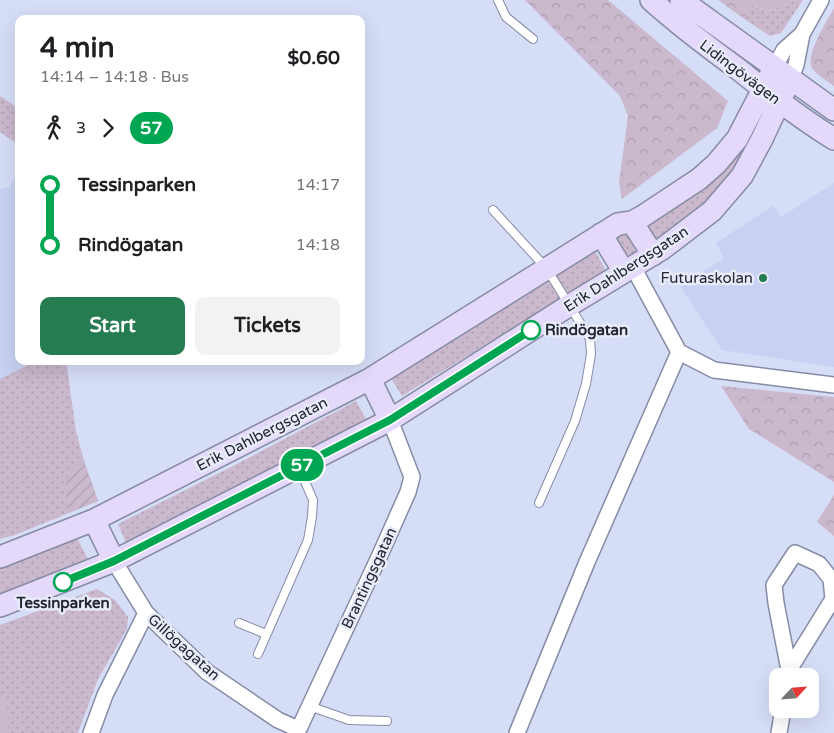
<!DOCTYPE html>
<html lang="en">
<head>
<meta charset="utf-8">
<style>
  body { margin:0; font-family:"Varela Round",sans-serif; background:#f2f2f2; color:#202124; height:100vh; display:flex; flex-direction:column; font-size:19px; white-space:nowrap }
  * { box-sizing:border-box; margin:0 }
  p { font-size:16px; color:#757577 }
  .icon { flex:none; width:28px; height:28px; fill:none; stroke:currentColor; stroke-width:2; stroke-linecap:round; stroke-linejoin:round }
  .map { position:relative; flex:1; overflow:hidden }
  .side { position:absolute; left:15px; top:15px; width:350px; height:350px; display:flex; flex-direction:column; background:#fff; border-radius:10px; box-shadow:0 5px 20px #0002 }
  .side>* { flex:none }
  .badge { padding:0 10px; border-radius:16px; font-size:18px; line-height:32px }
  .needle { width:32px; rotate:64deg }
  .buttons { position:absolute; left:769px; top:668px; display:grid; gap:10px }
  .buttons a { display:grid; place-items:center; width:50px; height:50px; border-radius:10px; background:#fff; box-shadow:0 5px 20px #0002; font-size:25px }
  .map>.badge { position:absolute; translate:-50% -50%; box-shadow:0 0 0 2px #fff }
  .legs { display:flex; align-items:center; gap:8px; height:55px; padding:0 25px; font-size:16px }
  .legs p { margin-inline-start:auto }
  .summary { display:flex; align-items:center; justify-content:space-between; height:85px; padding:0 25px }
  h1 { font-size:28px; font-weight:800; line-height:38px }
  .action { display:flex; gap:10px; margin-top:auto; padding:10px 25px }
  .action a { flex:1; height:58px; border-radius:10px; background:#257c50; color:#fff; font-size:20px; font-weight:800; line-height:58px; text-align:center }
  .action a+a { background:#f2f2f2; color:#202124 }
  ul { padding:0 25px; list-style:none }
  li { display:flex; align-items:center; gap:18px; height:60px; font-size:19px }
  li i { display:grid; place-items:center; width:8px; height:100%; margin:0 6px; background:currentColor }
  li i::after { content:''; width:12px; height:12px; margin:-6px; border:4px solid; border-radius:50%; background:#fff }
  li p { margin-inline-start:auto }
  li:first-child i { background:linear-gradient(#0000 50%,currentColor 0) }
  li:last-child i { background:linear-gradient(currentColor 50%,#0000 0) }
  .map>svg:first-child { display:block }
  .built { fill:#c8d1f1 }
  .grass { fill:url(#grass-dots) }
  .forest { fill:url(#forest-crowns) }
  .garden { fill:url(#garden-furrows) }
  .pitch { fill:#cab8cd }
  .lines { fill:none; stroke-linecap:round; stroke-linejoin:round }
  .lane-casing { stroke:#868ca4; stroke-width:10 }
  .street-casing { stroke:#868ca4; stroke-width:18 }
  .secondary-casing { stroke:#868ca4; stroke-width:24 }
  .lane { stroke:#fff; stroke-width:8 }
  .street { stroke:#fff; stroke-width:15 }
  .secondary { stroke:#e4d9fa; stroke-width:21 }
  .line-1-casing { stroke:#fff; stroke-width:11 }
  .line-1 { stroke:#00a651; stroke-width:8 }
  .poi-dot { fill:#257c50; stroke:#e7ebfa; stroke-width:2 }
  .stop-1-dot { fill:#fff; stroke:#00a651; stroke-width:2.5 }
  .labels { text-anchor:middle; dominant-baseline:central; stroke-width:5; stroke-linejoin:round; paint-order:stroke }
  .street-label { font-size:15px; fill:#23252f; stroke:#e7ebfa }
  .poi-label { font-size:15px; fill:#23252f; stroke:#e7ebfa; text-anchor:end }
  .stop-label { font-size:15px; font-weight:bold; fill:#23252f; stroke:#e7ebfa; text-anchor:start }
</style>
</head>
<body>
<div class="map">
<svg width="834" height="733" viewBox="0 0 834 733">
  <defs>
    <pattern id="grass-dots" width="8" height="8" patternUnits="userSpaceOnUse" patternTransform="scale(1.25)"><rect width="8" height="8" fill="#cab8cd"/><path d="M2 2h.1M6 6h.1" fill="none" stroke="#ad9eb0" stroke-width="1.8" stroke-linecap="round"/></pattern>
    <pattern id="forest-crowns" width="20" height="18" patternUnits="userSpaceOnUse" patternTransform="scale(1.25)"><rect width="20" height="18" fill="#cab8cd"/><path d="M2 6a3 3 0 1 1 6 0M12 15a3 3 0 1 1 6 0" fill="none" stroke="#ad9eb0"/></pattern>
    <pattern id="garden-furrows" width="10" height="10" patternUnits="userSpaceOnUse" patternTransform="scale(1.25)"><rect width="10" height="10" fill="#cab8cd"/><path d="M-1 1l2-2M0 10L10 0M9 11l2-2" fill="none" stroke="#ad9eb0"/></pattern>
  </defs>
  <rect width="100%" height="100%" fill="#d6ddf7"/>
  <path class="built" d="M 19,172 L 19,361 L 36,361 L 0,379 L 0,189 L 9,187 Z
    M 834,183 L 834,367 L 722,350 L 680,286 L 724,258 L 716,243 L 773,206 L 781,217 Z"/>
  <path class="grass" d="M 792,0 L 803,0 L 781,33 L 770,36 L 743,18 L 755,7 L 770,11 L 791,2 Z
    M 0,96 L 19,109 L 19,145 L 0,132 Z
    M 755,122 L 758,126 C 751,140 744,156 735,170 C 713,200 684,220 653,240 L 642,221 Z
    M 627,233 L 637,245 L 635,252 L 633,254 L 625,255 L 616,241 L 619,235 Z
    M 595,251 L 606,271 L 402,396 L 391,378 Z
    M 36,361 L 66,361 L 76,431 L 84,461 L 98,501 L 15,535 L 0,539 L 0,379 Z
    M 356,401 L 367,421 L 127,545 L 118,524 L 241,462 Z
    M 77,538 L 88,559 L 0,594 L 0,569 Z
    M 97,589 L 115,600 L 128,617 L 127,629 L 98,679 L 78,733 L 0,733 L 0,625 Z"/>
  <path class="forest" d="M 525,0 L 608,0 L 728,101 L 717,128 L 622,199 L 619,182 L 628,116 L 620,96 Z
    M 718,0 L 751,0 L 749,5 L 755,7 L 743,18 Z
    M 834,8 L 834,86 C 827,81 817,75 812,68 C 805,55 827,21 834,8 Z
    M 721,386 L 834,397 L 834,482 L 749,429 Z
    M 834,495 L 834,536 L 817,522 Z"/>
  <path class="garden" d="M 84,461 L 98,501 L 68,513 C 66,508 66,503 66,498 C 65,478 68,472 84,461 Z"/>
  <path class="pitch" d="M 751,0 L 792,0 L 791,2 L 770,11 L 749,5 Z
    M 0,695 L 7,695 L 8,733 L 0,733 Z"/>
  <g class="lines">
    <g class="lane-casing">
      <path id="lane" d="M 498,0 L 506,17 L 533,39
        M 493,210 L 547,269 L 590,339 L 591,354 L 586,384 L 575,421 L 539,503
        M 239,623 L 266,634
        M 258,654 L 308,540 L 312,517 L 313,500 L 299,468
        M 309,706 L 349,720 L 387,721"/>
    </g>
    <g class="street-casing">
      <path id="street" d="M 774,68 L 784,50 L 802,34
        M 790,79 L 796,65 L 802,34 L 821,0
        M 679,352 L 714,370 L 834,385
        M 114,561 L 146,613 L 207,672 L 278,720 L 298,729
        M 788,676 L 789,670 L 776,603 L 774,585 L 795,553 L 819,564 L 831,579 L 833,599 L 789,670
        M 91,733 L 105,695 L 146,613
        M 297,733 L 380,555 L 408,492 L 412,477 L 390,420
        M 517,733 L 587,562 L 679,352 L 633,267
        M 779,733 L 783,709"/>
    </g>
    <g class="secondary-casing">
      <path id="secondary" d="M 651,0 C 679,25 708,47 738,69 C 769,94 800,118 834,139
        M 681,0 L 834,110
        M 632,222 L 653,255
        M 601,234 L 624,272
        M 370,379 L 390,420
        M 94,520 L 114,561
        M 0,557 L 94,520 L 370,379 L 618,224 L 632,222 L 643,216 L 699,179 L 716,164 L 737,139 L 774,68
        M 0,606 L 114,561 L 390,420 L 570,305 L 662,249 L 712,211 L 742,176 L 762,139 L 790,79"/>
    </g>
    <use href="#lane" class="lane"/>
    <use href="#street" class="street"/>
    <use href="#secondary" class="secondary"/>
  </g>
  <g class="lines">
    <g class="line-1-casing">
      <path id="line-1" d="M 63,582 L 114,561 L 390,420 L 531,330"/>
    </g>
    <use href="#line-1" class="line-1"/>
  </g>
  <circle class="poi-dot" cx="763" cy="278" r="5"/>
  <g class="stop-1-dot">
    <circle cx="531" cy="330" r="9"/>
    <circle cx="63" cy="582" r="9"/>
  </g>
  <g class="labels">
    <g class="street-label">
      <text transform="translate(740 72) rotate(37)">Lidingövägen</text>
      <text transform="translate(626 269) rotate(-33)">Erik Dahlbergsgatan</text>
      <text transform="translate(262 434) rotate(-27)">Erik Dahlbergsgatan</text>
      <text transform="translate(369 578) rotate(-65)">Brantingsgatan</text>
      <text transform="translate(184 647) rotate(42)">Gillögagatan</text>
    </g>
    <g class="poi-label">
      <text x="753" y="278">Futuraskolan</text>
    </g>
    <g class="stop-label">
      <text x="545" y="330">Rindögatan</text>
      <text x="63" y="603" text-anchor="middle">Tessinparken</text>
    </g>
  </g>
</svg>
<div class="buttons">
<a><svg class="needle" viewBox="-14 -14 28 28"><path d="M0-13l5 13h-10z" fill="#e53935"/><path d="M0 13l5-13h-10z" fill="#757577"/></svg></a>
</div>
<b class="badge" style="left:302px;top:465px;background:#00a651;color:#fff">57</b>
<section class="side">
<div class="summary"><div><h1>4 min</h1><p>14:14 – 14:18 · Bus</p></div><b>$0.60</b></div>
<div class="legs"><svg class="icon" aria-label="walk" viewBox="0 0 24 24"><circle cx="13" cy="4" r="2"/><path d="M13 8l-2 6 4 7M11 14l-3 7M7 12l3-4h3l4 4"/></svg>3<svg class="icon" aria-label="forward" viewBox="0 0 24 24"><path d="M9 5l7 7-7 7"/></svg><b class="badge" style="background:#00a651;color:#fff">57</b></div>
<ul>
<li><i style="color:#00a651"></i><b>Tessinparken</b><p>14:17</p></li>
<li><i style="color:#00a651"></i><b>Rindögatan</b><p>14:18</p></li>
</ul>
<div class="action"><a>Start</a><a>Tickets</a></div>
</section>
</div>
</body>
</html>
